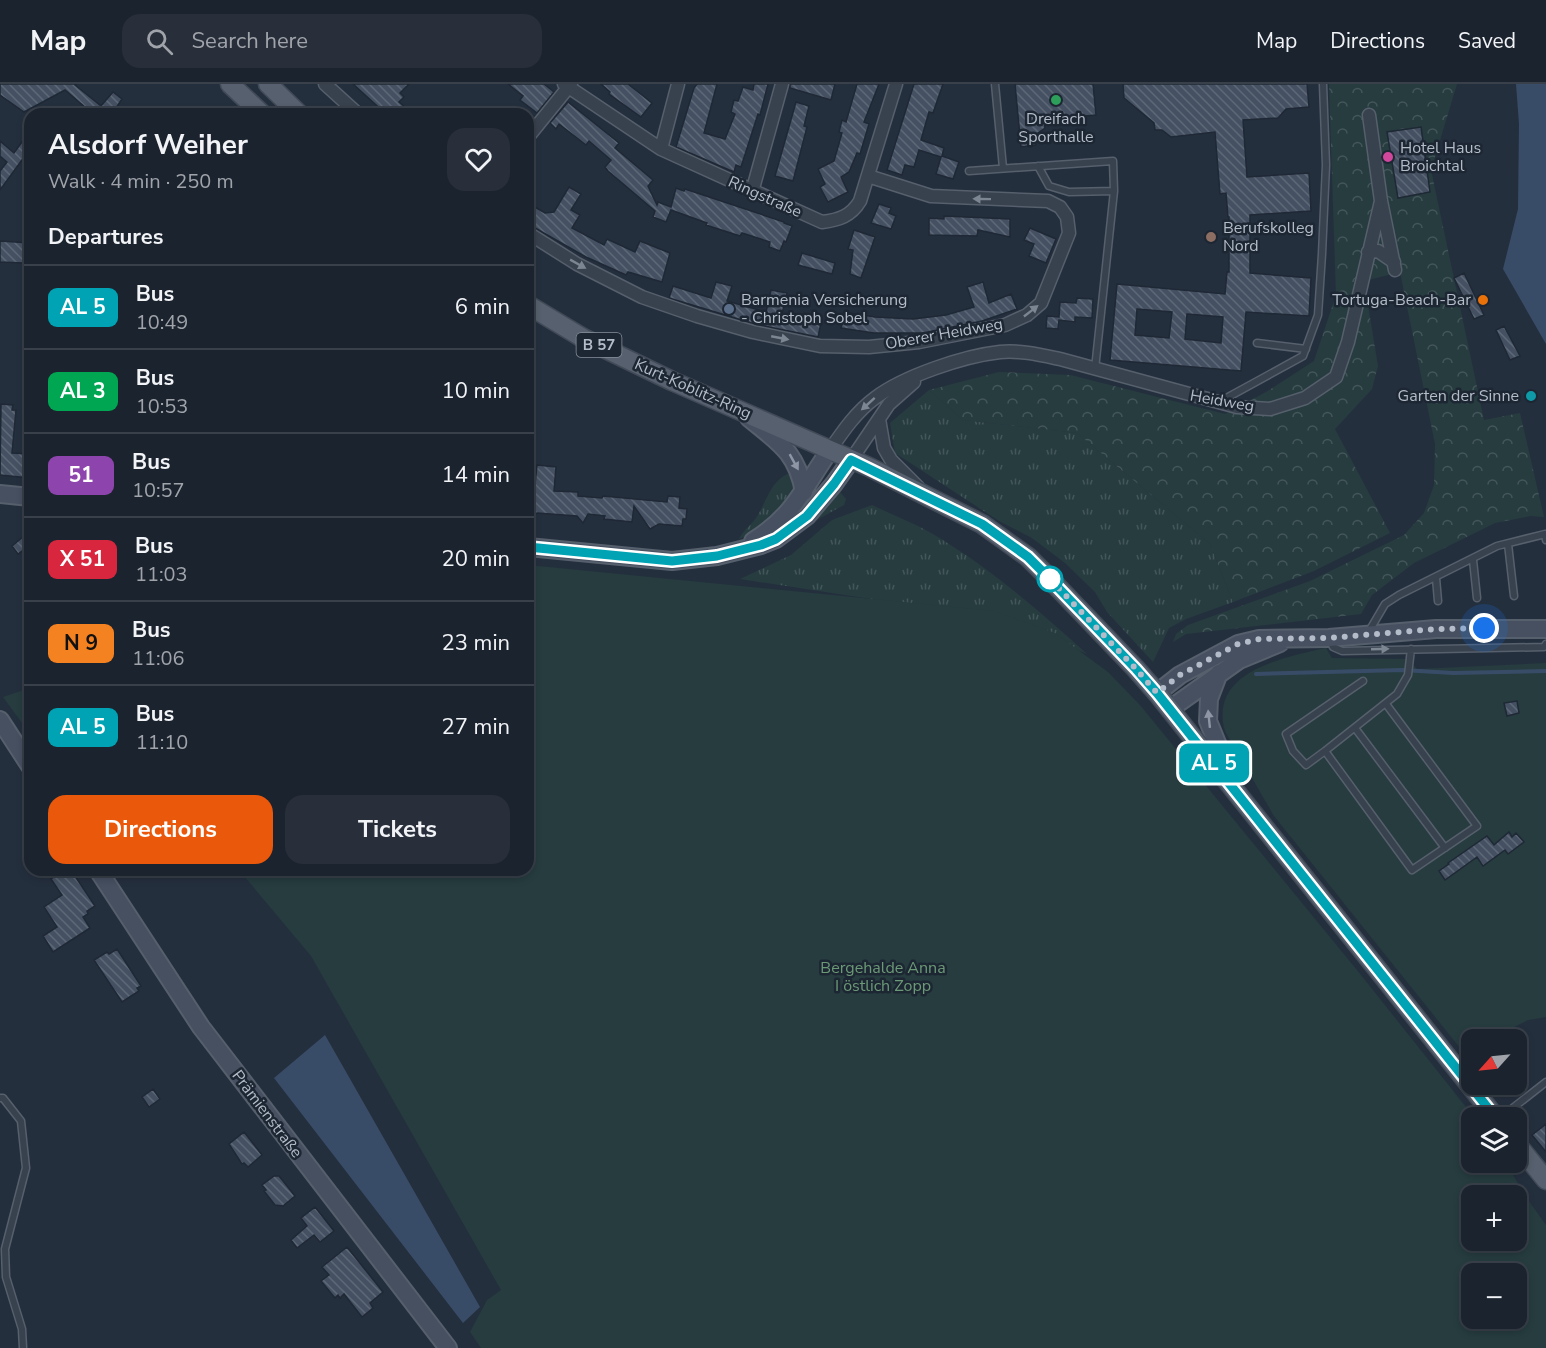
<!DOCTYPE html>
<html lang="en">
<head>
<meta charset="utf-8">
<style>
  body { margin:0; font-family:"Nunito Sans",sans-serif; background:#282f3a; color:#f1f3f6; height:100vh; display:flex; flex-direction:column; font-size:22px; white-space:nowrap }
  * { box-sizing:border-box; margin:0 }
  p { font-size:20px; color:#a0a4aa }
  .icon { flex:none; width:33px; height:33px; fill:none; stroke:currentColor; stroke-width:2; stroke-linecap:round; stroke-linejoin:round }
  .map { position:relative; flex:1; overflow:hidden }
  .panel { position:absolute; left:24px; top:24px; width:510px; height:768px; display:flex; flex-direction:column; background:#1b232e; border-radius:18px; box-shadow:0 3px 9px #0003,0 0 0 2px #39404a }
  .panel>* { flex:none }
  .badge { padding:0 12px; border-radius:9px; font-size:21px; line-height:39px }
  .needle { width:39px; rotate:243deg }
  .controls { position:absolute; left:1461px; top:945px; display:grid; gap:12px }
  .controls a { display:grid; place-items:center; width:66px; height:66px; border-radius:12px; background:#1b232e; box-shadow:0 3px 9px #0003,0 0 0 2px #39404a; font-size:30px }
  .you { position:absolute; width:30px; height:30px; margin:-15px; border:4px solid #fff; border-radius:50%; background:#1a73e8; box-shadow:0 0 0 9px #1a73e833 }
  .map>.badge { position:absolute; translate:-50% -50%; box-shadow:0 0 0 3px #fff }
  h2 { padding:0 24px; font-size:22px; line-height:54px }
  .round { display:grid; place-items:center; flex:none; width:63px; height:63px; border-radius:18px; background:#282f3a }
  .headline { display:flex; align-items:center; justify-content:space-between; height:102px; padding:0 24px }
  h1 { font-size:28px; font-weight:700; line-height:45px }
  .button { display:flex; gap:12px; margin-top:auto; padding:12px 24px }
  .button a { flex:1; height:69px; border-radius:18px; background:#ea580c; color:#fff; font-size:24px; font-weight:700; line-height:69px; text-align:center }
  .button a+a { background:#282f3a; color:#f1f3f6 }
  ul { padding:0; list-style:none }
  li { display:flex; align-items:center; gap:18px; height:84px; padding:0 24px; border-top:2px solid #39404a }
  li div { flex:1 }
  li b { display:block; font-size:22px }
  li em { font-style:normal }
  li .badge { min-width:66px; font-weight:700; text-align:center }
  header { display:flex; align-items:center; gap:36px; box-sizing:border-box; height:84px; padding:0 30px; background:#1b232e; border-bottom:2px solid #39404a }
  header strong { font-size:28px }
  nav { display:flex; gap:33px; margin-inline-start:auto; font-size:21px }
  .search { width:420px; height:54px; background:#282f3a; display:flex; align-items:center; gap:15px; box-sizing:border-box; padding:0 21px; border-radius:18px; color:#a0a4aa; font-size:22px }
  .map>svg:first-child { display:block }
  .grass { fill:url(#grass-tufts) }
  .forest { fill:url(#forest-crowns); fill-rule:evenodd }
  .park { fill:#263c3f; fill-rule:evenodd }
  .water { fill:#394c67 }
  .lines { fill:none; stroke-linecap:round; stroke-linejoin:round }
  .stream { stroke:#394c67; stroke-width:4 }
  .building { fill:url(#building-back-hatch); stroke:#1f2835; stroke-width:1.5; fill-rule:evenodd }
  .lane-casing { stroke:#565f6c; stroke-width:9 }
  .street-casing { stroke:#565f6c; stroke-width:15 }
  .secondary-casing { stroke:#565f6c; stroke-width:20 }
  .primary-casing { stroke:#414a57; stroke-width:21 }
  .lane { stroke:#38414e; stroke-width:6 }
  .street { stroke:#38414e; stroke-width:12 }
  .secondary { stroke:#465061; stroke-width:16 }
  .primary { stroke:#56606e; stroke-width:18 }
  .oneway { fill:#7c8592 }
  .oneway2 { fill:#8e96a5 }
  .line-casing { stroke:#fff; stroke-width:14 }
  .line { stroke:#00a3b4; stroke-width:9 }
  .walk { stroke:#b4bcc9; stroke-width:6; stroke-dasharray:0 10.8 }
  .leisure-dot { fill:#2e9e5b; stroke:#1d2633; stroke-width:2 }
  .hotel-dot { fill:#d1479c; stroke:#1d2633; stroke-width:2 }
  .education-dot { fill:#8d6e63; stroke:#1d2633; stroke-width:2 }
  .food-dot { fill:#e8710a; stroke:#1d2633; stroke-width:2 }
  .service-dot { fill:#5c6f8a; stroke:#1d2633; stroke-width:2 }
  .culture-dot { fill:#0f9aa8; stroke:#1d2633; stroke-width:2 }
  .stop-dot { fill:#fff; stroke:#00a3b4; stroke-width:3 }
  .labels { text-anchor:middle; dominant-baseline:central; stroke-width:5; stroke-linejoin:round; paint-order:stroke }
  .shield { fill:#1d2633; stroke:#878f9c; stroke-width:1.5 }
  .shield-label { font-size:15px; font-weight:bold; fill:#b4bcc9 }
  .poi-label { font-size:16px; fill:#b4bcc9; stroke:#1d2633; text-anchor:start }
  .street-label { font-size:16px; fill:#b4bcc9; stroke:#1d2633 }
  .park-label { font-size:16px; fill:#6b9a76; stroke:#1d2633 }
</style>
</head>
<body>
<header>
<strong>Map</strong>
<div class="search"><svg class="icon" aria-label="search" viewBox="0 0 24 24"><circle cx="10" cy="10" r="6"/><path d="M15 15l6 6"/></svg>Search here</div>
<nav><a>Map</a><a>Directions</a><a>Saved</a></nav>
</header>
<div class="map">
<svg width="1546" height="1264" viewBox="0 0 1546 1264">
  <defs>
    <pattern id="grass-tufts" width="24" height="20" patternUnits="userSpaceOnUse" patternTransform="scale(1.5)"><rect width="24" height="20" fill="#263c3f"/><path d="M3 7l-1-3M5 7V3M7 7l1-3M15 17l-1-3M17 17v-4M19 17l1-3" fill="none" stroke="#435659"/></pattern>
    <pattern id="forest-crowns" width="20" height="18" patternUnits="userSpaceOnUse" patternTransform="scale(1.5)"><rect width="20" height="18" fill="#263c3f"/><path d="M2 6a3 3 0 1 1 6 0M12 15a3 3 0 1 1 6 0" fill="none" stroke="#435659"/></pattern>
    <pattern id="building-back-hatch" width="6" height="6" patternUnits="userSpaceOnUse" patternTransform="scale(1.5)"><rect width="6" height="6" fill="#455162"/><path d="M-1 5l2 2M0 0l6 6M5-1l2 2" fill="none" stroke="#5d6877"/></pattern>
  </defs>
  <rect width="100%" height="100%" fill="#242f3e"/>
  <path class="grass" d="M 929,306 L 963,336 L 1077,349 L 1210,460 L 1233,518 L 1186,535 L 1169,544 L 1153,578 L 1107,528 L 1095,508 L 1065,479 L 1032,454 L 999,437 L 895,369 L 890,339 Z
    M 793,388 C 795,400 794,414 786,424 C 780,433 749,451 739,455 C 742,448 751,441 756,434 C 768,416 770,395 793,388 Z
    M 840,408 L 846,415 L 844,421 L 815,437 Z
    M 872,421 C 892,431 912,438 931,449 C 988,482 1038,526 1087,570 L 1008,536 L 740,495 L 791,471 L 832,436 Z"/>
  <path class="forest" d="M 1329,0 L 1457,0 L 1431,86 L 1484,336 L 1520,329 L 1544,433 L 1531,432 L 1495,439 L 1414,479 L 1372,511 L 1361,530 L 1186,550 L 1173,558 L 1176,550 L 1188,541 L 1310,497 L 1404,451 L 1424,429 L 1434,401 L 1435,360 L 1400,188 L 1364,197 L 1378,282 L 1372,305 L 1335,345 L 1390,449 L 1314,487 L 1233,518 L 1210,460 L 1077,349 L 963,336 L 929,306 L 999,288 L 1070,291 L 1225,330 L 1266,308 L 1314,277 L 1336,211 ZM 1421,43 L 1428,81 L 1425,82 L 1430,108 L 1399,114 L 1388,49 Z"/>
  <path class="park" d="M 528,481 L 994,527 L 1055,549 L 1108,588 L 1140,621 L 1361,891 L 1474,1033 L 1472,1034 L 1472,1078 L 1506,1079 L 1526,1113 L 1546,1141 L 1546,1264 L 481,1264 L 470,1248 L 487,1216 L 501,1206 L 311,872 L 239,786 L 528,786 ZM 1472,1112 L 1516,1112 L 1516,1156 L 1472,1156 ZM 1472,1190 L 1516,1190 L 1516,1234 L 1472,1234 Z
    M 1326,564 L 1332,574 L 1408,575 L 1417,585 L 1546,579 L 1546,933 L 1528,936 L 1491,955 L 1472,956 L 1471,965 L 1464,969 L 1274,732 C 1261,710 1248,687 1235,664 C 1232,658 1226,651 1224,644 C 1211,586 1286,573 1326,564 Z
    M 30,604 L 30,650 L 3,613 Z"/>
  <path class="water" d="M 1516,0 L 1546,0 L 1546,260 L 1503,185 L 1518,125 L 1519,40 Z
    M 325,951 L 480,1223 L 463,1239 L 274,994 Z"/>
  <g class="lines">
    <path class="stream" d="M 1256,590 L 1402,586 L 1453,589 L 1546,587"/>
  </g>
  <path class="building" d="M 0,0 L 77,0 L 75,1 L 101,22 L 113,8 L 122,15 L 112,30 L 93,30 L 65,6 L 24,28 L 0,11 Z
    M 353,0 L 409,0 L 400,9 L 404,13 L 399,18 L 413,30 L 386,30 Z
    M 508,0 L 544,0 L 554,8 L 537,29 L 520,16 L 523,12 Z
    M 601,0 L 628,0 L 652,19 L 641,33 L 609,10 L 610,8 Z
    M 697,0 L 717,0 L 704,49 L 725,55 L 735,30 L 731,28 L 734,16 L 738,17 L 743,3 L 753,6 L 754,0 L 768,0 L 760,31 L 758,30 L 741,83 L 736,81 L 734,88 L 676,63 L 694,4 Z
    M 790,0 L 835,0 L 831,16 L 790,4 Z
    M 857,0 L 879,0 L 864,38 L 869,40 L 860,70 L 857,69 L 849,88 L 841,93 L 848,108 L 828,118 L 820,103 L 825,100 L 818,85 L 834,77 L 842,49 L 839,48 L 842,36 L 846,38 Z
    M 914,0 L 943,0 L 933,29 L 929,28 L 921,56 L 944,64 L 942,72 L 959,78 L 953,95 L 936,90 L 941,73 L 919,66 L 914,83 L 905,81 L 902,91 L 887,86 Z
    M 1015,0 L 1093,0 L 1096,31 L 1044,36 L 1045,44 L 1035,51 L 1036,61 L 1021,63 Z
    M 1123,0 L 1307,0 L 1309,23 L 1286,25 L 1278,34 L 1243,36 L 1247,93 L 1309,89 L 1311,127 L 1250,131 L 1250,189 L 1311,194 L 1309,232 L 1246,228 L 1241,287 L 1110,276 L 1117,200 L 1225,210 L 1227,188 L 1229,188 L 1229,133 L 1228,133 L 1226,109 L 1220,110 L 1215,48 L 1171,53 L 1162,46 L 1155,46 L 1154,39 L 1124,14 ZM 1137,225 L 1172,228 L 1169,254 L 1135,251 ZM 1187,230 L 1223,233 L 1221,259 L 1185,255 Z
    M 568,18 L 619,59 L 615,64 L 653,96 L 648,102 L 657,121 L 658,118 L 671,123 L 676,104 L 684,107 L 685,105 L 784,138 L 784,139 L 792,142 L 786,158 L 784,157 L 780,167 L 769,163 L 770,158 L 742,149 L 740,152 L 706,141 L 707,139 L 671,126 L 666,138 L 653,133 L 655,127 L 608,87 L 605,83 L 611,76 L 589,57 L 586,61 L 559,40 L 556,45 L 550,39 Z
    M 796,18 L 809,22 L 804,42 L 807,43 L 793,97 L 775,92 Z
    M 1421,43 L 1430,108 L 1398,114 L 1387,48 Z
    M 30,47 L 30,65 L 0,106 L 0,87 L 7,78 L 0,72 L 0,57 L 14,69 Z
    M 569,103 L 581,110 L 571,126 L 580,131 L 572,144 L 604,161 L 607,155 L 635,168 L 640,157 L 670,169 L 662,198 L 628,188 L 626,191 L 586,173 L 528,140 L 528,119 L 545,129 L 554,128 Z
    M 879,120 L 891,124 L 889,129 L 896,132 L 891,145 L 871,139 Z
    M 944,132 L 1010,135 L 1010,153 L 978,146 L 977,152 L 929,151 L 929,134 L 944,135 Z
    M 1030,144 L 1056,155 L 1046,179 L 1029,172 L 1034,160 L 1024,156 Z
    M 854,146 L 875,153 L 861,194 L 850,190 L 853,166 L 848,165 Z
    M 0,157 L 30,159 L 30,169 L 23,179 L 0,178 Z
    M 802,169 L 835,179 L 832,190 L 798,181 Z
    M 1464,189 L 1484,231 L 1474,235 L 1454,194 Z
    M 716,198 L 732,202 L 727,217 L 766,228 L 771,206 L 787,209 L 782,230 L 821,239 L 818,253 L 755,240 L 669,214 L 673,202 L 711,214 Z
    M 983,198 L 989,219 L 1011,210 L 1017,225 L 982,237 L 923,249 L 874,249 L 841,244 L 844,228 L 875,233 L 913,235 L 946,231 L 974,223 L 967,203 Z
    M 1077,214 L 1093,215 L 1092,234 L 1075,233 L 1075,238 L 1059,236 L 1058,245 L 1046,244 L 1047,232 L 1059,233 L 1060,218 L 1076,219 Z
    M 1504,242 L 1520,272 L 1510,276 L 1496,246 Z
    M 1,320 L 13,321 L 12,326 L 16,326 L 12,369 L 30,370 L 30,394 L 0,391 Z
    M 537,381 L 556,383 L 554,407 L 578,408 L 578,412 L 602,414 L 603,412 L 667,418 L 668,412 L 680,413 L 679,424 L 687,425 L 686,435 L 683,435 L 682,442 L 659,440 L 650,445 L 634,422 L 632,438 L 604,435 L 605,432 L 588,430 L 583,439 L 577,432 L 537,429 L 533,432 L 528,425 L 528,409 L 534,410 Z
    M 30,447 L 30,461 L 18,470 L 12,462 Z
    M 1517,617 L 1519,629 L 1507,632 L 1504,619 Z
    M 1509,748 L 1512,753 L 1516,749 L 1524,758 L 1508,770 L 1505,766 L 1483,782 L 1477,773 L 1445,796 L 1439,787 L 1449,780 L 1448,779 L 1487,752 L 1494,761 Z
    M 51,786 L 71,786 L 95,822 L 87,827 L 88,830 L 83,833 L 90,844 L 53,868 L 43,852 L 57,843 L 44,823 L 62,811 L 51,795 L 55,792 Z
    M 117,865 L 141,902 L 137,904 L 139,907 L 122,918 L 94,876 L 107,868 L 109,870 Z
    M 153,1005 L 160,1015 L 149,1023 L 142,1013 Z
    M 1546,1040 L 1546,1068 L 1532,1051 Z
    M 244,1048 L 262,1071 L 248,1083 L 244,1079 L 242,1080 L 229,1060 Z
    M 274,1092 L 279,1092 L 295,1112 L 283,1122 L 275,1121 L 264,1107 L 266,1106 L 262,1101 Z
    M 315,1123 L 334,1147 L 320,1158 L 314,1151 L 297,1164 L 291,1156 L 307,1142 L 301,1134 Z
    M 347,1163 L 383,1208 L 370,1219 L 373,1224 L 362,1233 L 344,1210 L 340,1214 L 338,1211 L 335,1214 L 321,1197 L 329,1191 L 322,1183 Z"/>
  <g class="lines">
    <g class="lane-casing">
      <path id="lane" d="M 995,0 L 1003,84
        M 1038,82 L 1049,102 L 1069,108 L 1114,107
        M 969,87 L 1113,77 L 1114,107 L 1095,285
        M 1257,259 L 1306,265
        M 1221,317 L 1303,272 L 1318,231 L 1322,170 L 1326,81 L 1323,0
        M 1508,460 L 1514,512
        M 1473,476 L 1477,514
        M 1436,494 L 1438,517
        M 1368,549 L 1385,520 L 1399,511 L 1497,462 L 1545,450 L 1546,456
        M 1330,557 L 1333,563 L 1342,567 L 1544,563 L 1546,560
        M 1386,620 L 1477,742 L 1412,786 L 1325,667 L 1397,610 L 1408,591 L 1411,565
        M 1355,644 L 1445,764
        M 1325,667 L 1306,681 L 1293,667 L 1286,650 L 1363,597
        M 0,1014 L 3,1014 L 21,1037 L 26,1084 L 5,1165 L 6,1193 L 22,1245 L 23,1264
        M 1500,1034 L 1546,998"/>
    </g>
    <g class="street-casing">
      <path id="street" d="M 325,0 L 358,30
        M 564,0 L 661,65 L 822,138 C 839,136 851,132 860,117 L 896,0
        M 1369,31 L 1381,117 L 1395,186
        M 528,53 L 571,0
        M 661,65 L 678,0
        M 752,108 L 782,0
        M 528,149 L 577,180 L 642,213 L 697,232 L 753,248 L 820,262 L 869,263 L 919,258 L 1005,241 L 1027,231 L 1041,219 L 1069,149 L 1067,133 L 1060,123 L 1048,117 L 931,112 L 868,92
        M 1368,168 L 1378,167 L 1394,178
        M 879,335 L 884,364 L 891,376 L 918,403
        M 830,366 C 843,347 856,328 875,314 C 904,292 964,272 1000,268 C 1020,266 1041,271 1060,275 L 1237,323 L 1270,325 L 1305,314 L 1336,293 L 1348,258 L 1381,117
        M 851,376 L 889,320 L 914,298"/>
    </g>
    <g class="secondary-casing">
      <path id="secondary" d="M 749,334 C 778,358 797,368 804,408
        M 0,410 L 30,413
        M 753,457 C 795,431 803,404 830,366
        M 528,463 L 672,477 L 717,472 L 761,461 L 776,455 L 807,432 L 834,400 L 851,376
        M 1219,589 L 1209,615 L 1208,637 L 1233,698
        M 1157,609 L 1180,591 L 1238,560 L 1259,555 L 1329,554 L 1436,545 L 1546,545
        M 1170,625 L 1239,576 L 1280,559
        M 0,636 L 30,682
        M 98,786 L 201,943 L 448,1264"/>
    </g>
    <g class="primary-casing">
      <path id="primary" d="M 230,0 L 262,30
        M 268,0 L 299,30
        M 528,221 L 583,254 L 672,297 L 869,383 L 982,440 L 1028,473 L 1047,492 L 1136,585 L 1157,609 L 1496,1034
        M 1516,1059 L 1546,1096"/>
    </g>
    <use href="#lane" class="lane"/>
    <use href="#street" class="street"/>
    <use href="#secondary" class="secondary"/>
    <use href="#primary" class="primary"/>
  </g>
  <defs><path id="oneway-solid" d="M-6-.8H1V-3.2L6.5 0L1 3.2V.8H-6Z" transform="scale(1.5)"/></defs>
  <g class="oneway">
    <use href="#oneway-solid" transform="translate(982 115) rotate(-179)"/>
    <use href="#oneway-solid" transform="translate(578 180) rotate(29)"/>
    <use href="#oneway-solid" transform="translate(1031 227) rotate(-38)"/>
    <use href="#oneway-solid" transform="translate(780 254) rotate(11)"/>
    <use href="#oneway-solid" transform="translate(868 320) rotate(138)"/>
    <use href="#oneway-solid" transform="translate(1380 565) rotate(-2)"/>
  </g>
  <g class="oneway2">
    <use href="#oneway-solid" transform="translate(794 378) rotate(61)"/>
    <use href="#oneway-solid" transform="translate(1209 635) rotate(-96)"/>
  </g>
  <g class="lines">
    <g class="line-casing">
      <path id="line" d="M 528,463 L 672,477 L 717,472 L 761,461 L 776,455 L 807,432 L 834,400 L 851,376 L 982,440 L 1028,473 L 1047,492 L 1136,585 L 1157,609 L 1496,1034"/>
    </g>
    <use href="#line" class="line"/>
    <path class="walk" d="M 1050,495 L 1047,492 L 1136,585 L 1157,609 L 1180,591 L 1238,560 L 1259,555 L 1329,554 L 1436,545 L 1484,544"/>
  </g>
  <circle class="leisure-dot" cx="1056" cy="16" r="6"/>
  <circle class="hotel-dot" cx="1388" cy="73" r="6"/>
  <circle class="education-dot" cx="1211" cy="153" r="6"/>
  <circle class="food-dot" cx="1483" cy="216" r="6"/>
  <circle class="service-dot" cx="729" cy="225" r="6"/>
  <circle class="culture-dot" cx="1531" cy="312" r="6"/>
  <circle class="stop-dot" cx="1050" cy="495" r="12"/>
  <g class="labels">
    <rect class="shield" x="576.5" y="249" width="45" height="24" rx="4.5"/>
    <g class="shield-label">
      <text x="599" y="261">B 57</text>
    </g>
    <g class="poi-label">
      <text x="1056" y="35" text-anchor="middle">Dreifach<tspan x="1056" dy="18">Sporthalle</tspan></text>
      <text x="1400" y="64">Hotel Haus<tspan x="1400" dy="18">Broichtal</tspan></text>
      <text x="1223" y="144">Berufskolleg<tspan x="1223" dy="18">Nord</tspan></text>
      <text x="741" y="216">Barmenia Versicherung<tspan x="741" dy="18">- Christoph Sobel</tspan></text>
      <text x="1471" y="216" text-anchor="end">Tortuga-Beach-Bar</text>
      <text x="1519" y="312" text-anchor="end">Garten der Sinne</text>
    </g>
    <g class="street-label">
      <text transform="translate(765 113) rotate(24)">Ringstraße</text>
      <text transform="translate(944 250) rotate(-10)">Oberer Heidweg</text>
      <text transform="translate(693 305) rotate(24)">Kurt-Koblitz-Ring</text>
      <text transform="translate(1222 317) rotate(10)">Heidweg</text>
      <text transform="translate(267 1030) rotate(53)">Prämienstraße</text>
    </g>
    <g class="park-label">
      <text x="883" y="884">Bergehalde Anna<tspan x="883" dy="18">I östlich Zopp</tspan></text>
    </g>
  </g>
</svg>
<div class="controls">
<a><svg class="needle" viewBox="-14 -14 28 28"><path d="M0-13l5 13h-10z" fill="#e53935"/><path d="M0 13l5-13h-10z" fill="#a0a4aa"/></svg></a>
<a><svg class="icon" aria-label="layers" viewBox="0 0 24 24"><path d="M12 4l9 5-9 5-9-5zM3 14l9 5 9-5"/></svg></a>
<a>+</a>
<a>−</a>
</div>
<div class="you" style="left:1484px;top:544px"></div>
<b class="badge" style="left:1214px;top:679px;background:#00a3b4;color:#fff">AL 5</b>
<section class="panel">
<div class="headline"><div><h1>Alsdorf Weiher</h1><p>Walk · 4 min · 250 m</p></div><a class="round"><svg class="icon" aria-label="heart" viewBox="0 0 24 24"><path d="M12 20l-8-8c-3-5 5-10 8-4 3-6 11-1 8 4z"/></svg></a></div>
<h2>Departures</h2>
<ul>
<li><span class="badge" style="background:#00a3b4;color:#fff">AL 5</span><div><b>Bus</b><p>10:49</p></div><em>6 min</em></li>
<li><span class="badge" style="background:#00a651;color:#fff">AL 3</span><div><b>Bus</b><p>10:53</p></div><em>10 min</em></li>
<li><span class="badge" style="background:#8e44ad;color:#fff">51</span><div><b>Bus</b><p>10:57</p></div><em>14 min</em></li>
<li><span class="badge" style="background:#d7263d;color:#fff">X 51</span><div><b>Bus</b><p>11:03</p></div><em>20 min</em></li>
<li><span class="badge" style="background:#f58220;color:#111">N 9</span><div><b>Bus</b><p>11:06</p></div><em>23 min</em></li>
<li><span class="badge" style="background:#00a3b4;color:#fff">AL 5</span><div><b>Bus</b><p>11:10</p></div><em>27 min</em></li>
</ul>
<div class="button"><a>Directions</a><a>Tickets</a></div>
</section>
</div>
</body>
</html>
